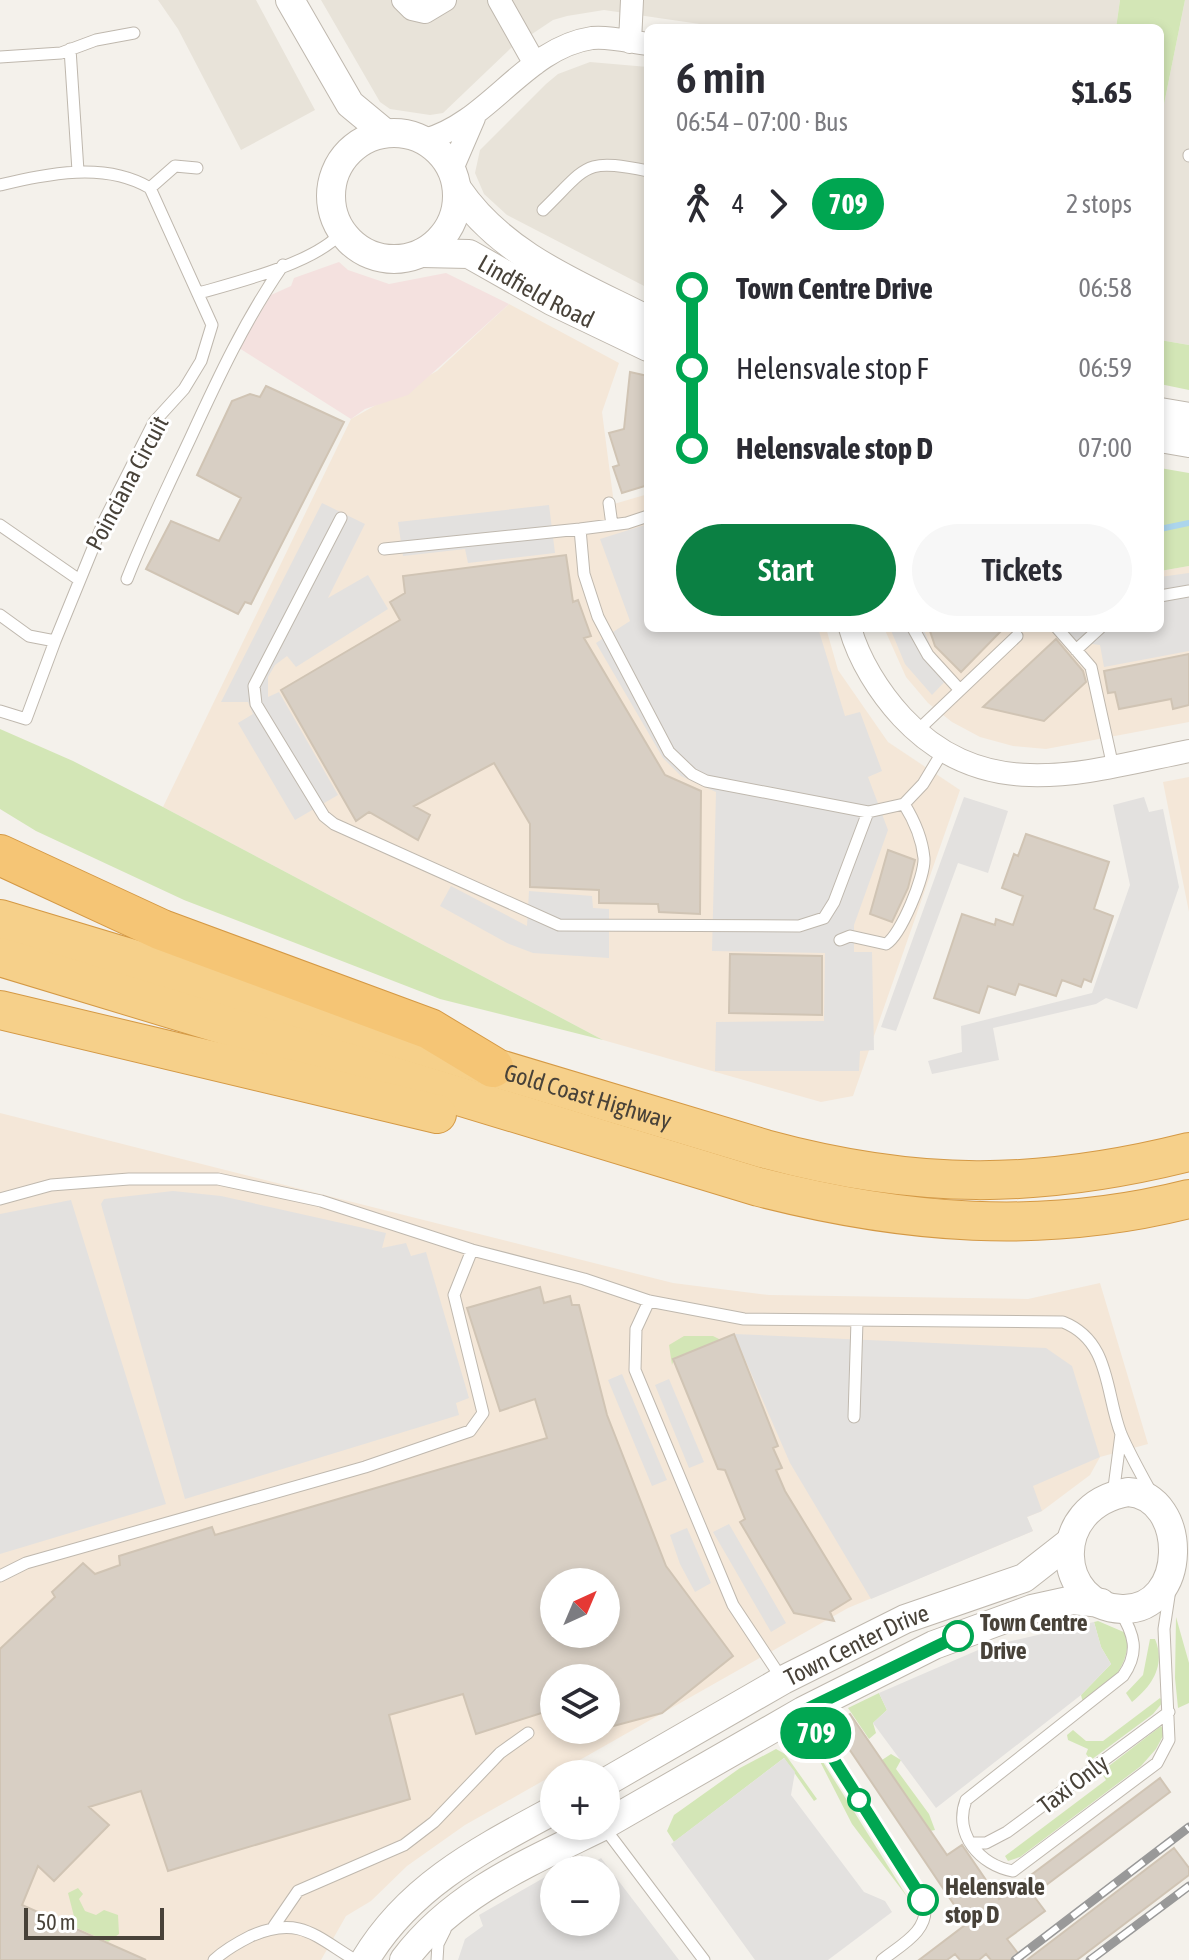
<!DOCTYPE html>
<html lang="en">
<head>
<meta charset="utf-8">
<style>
  body { margin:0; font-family:"Asap Condensed",sans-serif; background:#f7f7f7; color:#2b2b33; height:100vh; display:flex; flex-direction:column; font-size:30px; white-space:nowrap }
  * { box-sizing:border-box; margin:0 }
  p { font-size:26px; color:#7c7c81 }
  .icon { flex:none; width:44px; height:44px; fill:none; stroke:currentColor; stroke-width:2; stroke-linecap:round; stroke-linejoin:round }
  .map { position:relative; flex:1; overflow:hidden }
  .sheet { position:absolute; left:644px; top:24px; width:520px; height:608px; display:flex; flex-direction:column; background:#fff; border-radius:12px; box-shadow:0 4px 12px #0003 }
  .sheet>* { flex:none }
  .badge { padding:0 16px; border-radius:26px; font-size:28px; line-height:52px }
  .needle { width:52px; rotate:44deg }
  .controls { position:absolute; left:540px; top:1568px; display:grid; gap:16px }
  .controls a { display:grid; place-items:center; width:80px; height:80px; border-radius:50%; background:#fff; box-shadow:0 4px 12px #0003; font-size:40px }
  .scale { position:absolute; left:24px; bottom:20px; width:140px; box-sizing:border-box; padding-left:8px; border:4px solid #484239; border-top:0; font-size:22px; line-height:28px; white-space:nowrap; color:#484239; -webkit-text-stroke:6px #fff; paint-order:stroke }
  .map>.badge { position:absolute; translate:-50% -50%; box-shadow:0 0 0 4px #fff }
  .legs { display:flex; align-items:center; gap:12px; height:88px; padding:0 32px; font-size:26px }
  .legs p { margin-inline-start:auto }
  .overview { display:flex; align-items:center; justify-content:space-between; height:136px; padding:0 32px }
  h1 { font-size:44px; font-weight:600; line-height:60px }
  .cta { display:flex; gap:16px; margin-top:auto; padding:16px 32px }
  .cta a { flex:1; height:92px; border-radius:48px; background:#0b8043; color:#fff; font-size:32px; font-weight:600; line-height:92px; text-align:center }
  .cta a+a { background:#f7f7f7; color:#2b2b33 }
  ul { padding:0 32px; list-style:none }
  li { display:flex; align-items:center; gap:28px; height:80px; font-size:30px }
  li i { display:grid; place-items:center; width:12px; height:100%; margin:0 10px; background:currentColor }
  li i::after { content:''; width:20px; height:20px; margin:-10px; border:6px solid; border-radius:50%; background:#fff }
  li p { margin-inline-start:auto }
  li:first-child i { background:linear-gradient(#0000 50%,currentColor 0) }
  li:last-child i { background:linear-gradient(currentColor 50%,#0000 0) }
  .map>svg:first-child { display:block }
  .residential { fill:#e8e3d9 }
  .commercial { fill:#f4e7d8; fill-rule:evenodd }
  .medical { fill:#f4e1df }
  .green { fill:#d3e6b6 }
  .parking { fill:#e3e1df }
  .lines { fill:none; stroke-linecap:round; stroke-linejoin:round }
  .stream { stroke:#acd5ed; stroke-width:6 }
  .building { fill:#d8cfc4; stroke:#d0c4b4; stroke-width:2; fill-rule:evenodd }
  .service-casing { stroke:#bfb8ae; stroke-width:13 }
  .minor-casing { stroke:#bfb8ae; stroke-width:24 }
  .tertiary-casing { stroke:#bfb8ae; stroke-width:30 }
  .trunk-casing { stroke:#d49945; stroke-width:40 }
  .motorway-casing { stroke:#d49945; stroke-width:42 }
  .service { stroke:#fff; stroke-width:11 }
  .minor { stroke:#fff; stroke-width:22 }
  .tertiary { stroke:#fff; stroke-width:28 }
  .trunk { stroke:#f6d08a; stroke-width:38 }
  .motorway { stroke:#f5c575; stroke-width:40 }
  .rail-casing { stroke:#999; stroke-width:9 }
  .rail { stroke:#fff; stroke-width:6; stroke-dasharray:18; stroke-linecap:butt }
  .line-1-casing { stroke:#fff; stroke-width:18 }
  .line-1 { stroke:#00a651; stroke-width:12 }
  .stop-1-dot { fill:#fff; stroke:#00a651; stroke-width:4 }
  .labels { text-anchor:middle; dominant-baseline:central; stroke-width:6; stroke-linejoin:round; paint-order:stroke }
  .street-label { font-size:24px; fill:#484239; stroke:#fff }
  .stop-label { font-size:24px; font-weight:bold; fill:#484239; stroke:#fff; text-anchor:start }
</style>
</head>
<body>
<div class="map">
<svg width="1189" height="1960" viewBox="0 0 1189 1960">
  <rect width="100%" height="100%" fill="#f4f1eb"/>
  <path class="residential" d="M 158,0 L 256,0 L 315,110 L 241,150 L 178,29 Z
    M 321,0 L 1120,0 L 1116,28 L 727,28 L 604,10 L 567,16 L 553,20 L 511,48 L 443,113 L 430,115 L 390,109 L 380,102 Z
    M 1185,0 L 1189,0 L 1189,345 L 1160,340 L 1160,124 Z
    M 590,62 L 648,67 L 648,288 L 507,215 L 484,194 L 475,173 L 480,150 L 546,84 L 558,74 Z"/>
  <path class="commercial" d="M 509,304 L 619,363 L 602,412 L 614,504 L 648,494 L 648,628 L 826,628 L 838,670 L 888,742 L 960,790 L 853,1096 L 821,1102 L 603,1040 L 163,807 L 351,419 L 437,371 Z
    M 1189,566 L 1189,722 L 1046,749 L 1013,746 L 980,737 L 952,722 L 928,703 L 906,677 L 884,628 L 1160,628 L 1160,571 Z
    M 1189,777 L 1189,912 L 1163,782 Z
    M 0,1113 L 673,1283 L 769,1295 L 1028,1299 L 1100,1283 L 1148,1444 L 1100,1457 L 1090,1475 L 1042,1511 L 1027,1517 L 1033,1531 L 848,1608 L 465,1825 L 407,1866 L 371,1901 L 346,1916 L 321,1960 L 0,1960 ZM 554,1582 L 606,1582 L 606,1634 L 554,1634 ZM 554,1678 L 606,1678 L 606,1730 L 554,1730 Z"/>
  <path class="medical" d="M 339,262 L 348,270 L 389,284 L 446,273 L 509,304 L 408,395 L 365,409 L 351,419 L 239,348 L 271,295 L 291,286 L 294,278 Z"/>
  <path class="green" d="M 1120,0 L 1185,0 L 1160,124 L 1160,28 L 1116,28 Z
    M 1160,340 L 1189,345 L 1189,390 L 1160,384 Z
    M 1160,468 L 1189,473 L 1189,566 L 1160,571 Z
    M 0,729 L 73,761 L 163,807 L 603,1040 L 440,999 L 184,900 L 36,831 L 0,809 Z
    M 684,1336 L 713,1336 L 721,1340 L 674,1359 L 672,1365 L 669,1345 Z
    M 1176,1617 L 1189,1663 L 1189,1703 L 1178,1708 L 1175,1678 Z
    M 1098,1621 L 1126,1633 C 1133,1663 1109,1688 1083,1703 L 1081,1695 L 1111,1664 L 1101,1647 L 1094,1622 Z
    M 1150,1639 L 1155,1639 C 1166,1665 1152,1686 1132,1702 L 1126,1693 L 1143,1675 Z
    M 879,1693 L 887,1710 L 873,1723 L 876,1733 L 869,1739 L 848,1708 Z
    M 1160,1698 L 1163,1702 L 1153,1714 L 1091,1760 L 1086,1754 L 1088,1749 L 1068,1740 L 1067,1735 L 1073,1730 L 1086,1741 L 1103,1741 Z
    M 1161,1726 L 1165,1732 L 1156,1749 L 1141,1766 L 1020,1857 L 1008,1861 L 1005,1856 L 1106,1780 L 1101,1772 Z
    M 808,1738 L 908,1898 L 852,1824 Z
    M 776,1749 L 785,1754 L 817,1799 L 814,1801 L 784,1758 L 674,1842 L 667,1831 L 674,1815 L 740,1768 Z
    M 891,1754 L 901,1760 L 896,1769 L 929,1814 L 935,1830 L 930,1831 L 882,1760 Z
    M 78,1888 L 83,1894 L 79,1899 L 85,1911 L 96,1915 L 104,1910 L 118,1915 L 119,1934 L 108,1942 L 77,1928 L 68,1893 Z"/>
  <path class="parking" d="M 322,503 L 365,524 L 328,598 L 368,575 L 388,609 L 296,667 L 287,656 L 275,665 L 268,677 L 268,697 L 279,692 L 338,795 L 295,820 L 238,723 L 253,714 L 248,702 L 221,702 Z
    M 549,505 L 555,553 L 468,563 L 465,549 L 403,556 L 398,522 Z
    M 648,524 L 648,628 L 818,628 L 845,716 L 860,712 L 882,771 L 868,777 L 888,830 L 854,925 L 854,952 L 872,952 L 874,1050 L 860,1051 L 859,1071 L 715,1071 L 716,1022 L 824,1021 L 825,953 L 712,951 L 716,792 L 681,776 L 663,758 L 596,643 L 630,621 L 600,539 Z
    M 1189,573 L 1189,651 L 1104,667 L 1100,645 L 1077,642 L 1066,630 L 1160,628 L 1160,577 Z
    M 890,628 L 923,628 L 933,652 L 952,674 L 932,695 L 905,664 Z
    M 964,797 L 1008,811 L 988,873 L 958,863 L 896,1031 L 881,1027 Z
    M 1144,797 L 1149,812 L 1163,809 L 1179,887 L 1137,1009 L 1106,998 L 1096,1004 L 993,1028 L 999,1060 L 932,1074 L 928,1061 L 962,1052 L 961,1026 L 1092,993 L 1130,885 L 1113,805 Z
    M 451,886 L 527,926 L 529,891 L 592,896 L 593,908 L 609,909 L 609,958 L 533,953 L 507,943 L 440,906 Z
    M 173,1191 L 221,1196 L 386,1233 L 382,1248 L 406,1243 L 411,1256 L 426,1252 L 469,1398 L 456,1403 L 459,1415 L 185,1499 L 101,1204 L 104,1199 Z
    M 71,1200 L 166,1504 L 0,1554 L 0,1214 Z
    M 734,1334 L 1046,1348 L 1072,1366 L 1100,1457 L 1033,1486 L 1042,1511 L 1027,1517 L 1033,1531 L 871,1599 L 790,1463 Z
    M 622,1374 L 667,1480 L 652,1486 L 608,1380 Z
    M 669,1379 L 704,1462 L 689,1468 L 655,1385 Z
    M 729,1524 L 786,1623 L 771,1632 L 713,1532 Z
    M 687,1528 L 711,1583 L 695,1592 L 680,1564 L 670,1535 Z
    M 1094,1622 L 1101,1647 L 1111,1664 L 1081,1695 L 936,1808 L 873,1723 L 887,1710 L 879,1693 L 985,1647 Z
    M 784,1758 L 795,1772 L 791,1795 L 864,1892 L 885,1901 L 892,1912 L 828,1960 L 755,1960 L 671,1844 Z
    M 582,1855 L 590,1865 L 601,1858 L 679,1960 L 458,1960 L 465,1939 L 483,1926 L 479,1915 L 554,1872 L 554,1922 L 606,1922 L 606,1870 L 557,1870 Z"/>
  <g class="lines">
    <path class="stream" d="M 1160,529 L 1189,523"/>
  </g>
  <path class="building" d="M 630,372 L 648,376 L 648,485 L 622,493 L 613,467 L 619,465 L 609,433 L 624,429 Z
    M 266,386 L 344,422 L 251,604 L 245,602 L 238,614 L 146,569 L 171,521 L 219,541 L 241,498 L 197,475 L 232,401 L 250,394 L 260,397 Z
    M 566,555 L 573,602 L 578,600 L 591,636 L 584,638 L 665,775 L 701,791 L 700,914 L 659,912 L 658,904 L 599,903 L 599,890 L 530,887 L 530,824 L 494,763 L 414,806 L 430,815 L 418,840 L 369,812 L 356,821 L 281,690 L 400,620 L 390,602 L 405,593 L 403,576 Z
    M 929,628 L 1004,628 L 961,672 L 935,646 Z
    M 1056,639 L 1083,671 L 1086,682 L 1044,721 L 983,707 Z
    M 1189,654 L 1189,705 L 1173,709 L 1171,699 L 1119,709 L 1115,692 L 1108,693 L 1104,671 Z
    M 1026,834 L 1109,862 L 1094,909 L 1113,916 L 1091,982 L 1084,979 L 1081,987 L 1062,980 L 1056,996 L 1019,984 L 1015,995 L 988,986 L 979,1013 L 934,998 L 962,914 L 995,925 L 996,919 L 1013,925 L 1023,896 L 1002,888 L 1014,854 L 1018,856 Z
    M 888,850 L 915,860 L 908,888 L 892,922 L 870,914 Z
    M 730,954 L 822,956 L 822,1015 L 729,1013 Z
    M 540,1287 L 544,1303 L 570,1296 L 572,1305 L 579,1305 L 607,1415 L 666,1566 L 733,1656 L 662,1713 L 606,1728 L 606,1678 L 554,1678 L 554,1709 L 476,1734 L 463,1694 L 389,1715 L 410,1799 L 168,1871 L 141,1791 L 89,1807 L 109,1825 L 54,1881 L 38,1866 L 22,1905 L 146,1960 L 0,1960 L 0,1649 L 55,1597 L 52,1592 L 83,1563 L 95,1574 L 120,1565 L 119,1556 L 212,1527 L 215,1535 L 547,1438 L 535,1399 L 500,1411 L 467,1308 ZM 554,1582 L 606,1582 L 606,1634 L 554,1634 Z
    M 734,1334 L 778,1446 L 773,1448 L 782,1468 L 776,1470 L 785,1491 L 851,1599 L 830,1612 L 834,1621 L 794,1613 L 740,1522 L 745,1519 L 725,1470 L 718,1469 L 673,1359 Z
    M 850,1714 L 947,1855 L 962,1845 L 999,1899 L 1160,1778 L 1170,1792 L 1033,1895 L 1045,1911 L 1007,1939 L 1023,1960 L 991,1960 L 986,1954 L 979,1960 L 960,1960 L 955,1954 L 947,1960 L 919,1960 L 965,1925 L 963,1918 L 833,1725 Z
    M 1174,1848 L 1189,1868 L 1189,1875 L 1077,1960 L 1027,1960 Z"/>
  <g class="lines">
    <g class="service-casing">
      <path id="service" d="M 70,49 L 78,171
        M 0,57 L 61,53 L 96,40 L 134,33
        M 1189,155 L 1189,156
        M 0,185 C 48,174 104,161 150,188 L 212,325 L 201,361 L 184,389 L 154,422 L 104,521 L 55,641 L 29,636 L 0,615
        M 150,188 L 175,166 L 197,168
        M 543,210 C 589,165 583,158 648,171
        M 199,293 C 238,282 315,263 342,232
        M 609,503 L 612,525
        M 341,518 L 254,686 L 256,704 L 324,816 L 334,824 L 559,925 L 799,926 L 824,918 L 834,902 L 868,812
        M 0,525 L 78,579
        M 580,529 L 584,574 L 598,617 L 669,752 L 692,774 L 706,781 L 868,812 L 904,804 L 923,784 L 943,751
        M 384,549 L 580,529 L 627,523 L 648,516
        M 127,579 C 146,531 168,486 190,439 C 218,378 245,320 283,265
        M 1160,596 L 1189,591
        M 913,628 L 928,655 L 959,689
        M 1057,628 L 1091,667 L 1113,767
        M 1076,650 L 1100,628
        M 0,711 L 26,719 L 55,641
        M 916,732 L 1017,636
        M 840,940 L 850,936 L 886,944 C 901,935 925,876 924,858 C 922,838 914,820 904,804
        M 0,1199 L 51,1185 L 129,1179 L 218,1179 L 321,1201 L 472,1250 L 584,1279 L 649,1301 L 744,1319 L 1063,1322 C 1111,1341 1105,1393 1121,1434 C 1130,1455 1142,1476 1153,1496
        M 649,1301 L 636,1329 L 635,1370 L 733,1605 L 782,1679
        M 854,1417 L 857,1321
        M 1113,1495 L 1121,1434
        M 0,1576 L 26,1563 L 365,1467 L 470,1431 L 483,1413 L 454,1295 L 472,1250
        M 1120,1611 C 1134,1634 1140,1652 1123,1676 L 966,1800 C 953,1834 980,1865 1013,1871 L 1157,1763 L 1169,1740 L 1164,1629 L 1169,1596
        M 803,1712 L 924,1903 C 931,1930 901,1945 882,1960
        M 603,1826 L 704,1960
        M 972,1843 L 986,1843 L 1007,1832 L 1169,1712
        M 274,1926 L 298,1891 L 404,1845 L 434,1822 L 500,1753 L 528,1733
        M 214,1960 C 226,1949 237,1943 251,1936 C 299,1915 315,1936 355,1960
        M 437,1960 L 438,1944 L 445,1930"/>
    </g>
    <g class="minor-casing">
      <path id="minor" d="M 403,0 L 412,9 L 425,12 L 445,0
        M 499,0 L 535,64
        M 630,42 L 632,0
        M 425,140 C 490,122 525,48 592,38 C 610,36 631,42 648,44
        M 452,169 L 474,118
        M 850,628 C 859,660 879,692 902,717 C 985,806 1085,772 1189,751"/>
    </g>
    <g class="tertiary-casing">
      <g id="tertiary">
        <path d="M 290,0 L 350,104 L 385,133"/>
        <circle cx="394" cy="196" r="63"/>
        <path d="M 458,190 C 503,256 579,285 648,320"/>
        <path id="s1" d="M 422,253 L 469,254 L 552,301 L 648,347"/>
        <path d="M 1160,412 L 1189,417"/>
        <path d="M 1160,438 L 1189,443"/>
        <path d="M 1128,1492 C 1189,1496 1189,1611 1122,1609 C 1057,1607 1046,1507 1128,1492 Z"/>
        <path id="s2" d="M 606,1782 L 783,1680 L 905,1619 L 1024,1578 L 1070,1542"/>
        <path d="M 606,1824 L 803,1711 L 934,1645 L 1032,1609 L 1073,1600 L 1101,1603"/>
        <path d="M 365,1960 C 409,1886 480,1850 554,1810"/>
        <path d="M 404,1960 C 454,1893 530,1862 603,1826"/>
      </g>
    </g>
    <g class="trunk-casing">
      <g id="trunk">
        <path id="s3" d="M 0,919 L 765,1149 C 916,1190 1037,1190 1189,1152"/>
        <path d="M 0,957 L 759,1187 C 903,1224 1043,1236 1189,1199"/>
        <path d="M 0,1010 L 437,1114"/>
      </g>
    </g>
    <g class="motorway-casing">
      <path id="motorway" d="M 0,855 L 162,930 L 430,1029 L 493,1067"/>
    </g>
    <use href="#service" class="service"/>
    <use href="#minor" class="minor"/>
    <use href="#tertiary" class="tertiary"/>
    <use href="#trunk" class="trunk"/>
    <use href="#motorway" class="motorway"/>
    <g class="rail-casing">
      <path id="rail" d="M 1015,1960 L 1189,1827
        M 1090,1960 L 1189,1886"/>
    </g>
    <use href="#rail" class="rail"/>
  </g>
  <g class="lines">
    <g class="line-1-casing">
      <path id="line-1" d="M 923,1900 L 803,1711 L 958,1636"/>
    </g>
    <use href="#line-1" class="line-1"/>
  </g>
  <g class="stop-1-dot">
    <circle cx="958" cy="1636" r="14"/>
    <circle cx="859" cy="1800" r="10"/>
    <circle cx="923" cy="1900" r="14"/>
  </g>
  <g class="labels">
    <g class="street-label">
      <text stroke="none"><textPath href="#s1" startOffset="124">Lindfield Road</textPath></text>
      <text transform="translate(127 483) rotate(-62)">Poinciana Circuit</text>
      <text stroke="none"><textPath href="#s3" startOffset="614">Gold Coast Highway</textPath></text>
      <text stroke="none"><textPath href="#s2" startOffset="286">Town Center Drive</textPath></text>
      <text transform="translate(1073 1784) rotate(-37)">Taxi Only</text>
    </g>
    <g class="stop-label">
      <text x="980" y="1622">Town Centre<tspan x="980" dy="28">Drive</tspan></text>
      <text x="945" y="1886">Helensvale<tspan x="945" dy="28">stop D</tspan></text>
    </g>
  </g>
</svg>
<div class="controls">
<a><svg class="needle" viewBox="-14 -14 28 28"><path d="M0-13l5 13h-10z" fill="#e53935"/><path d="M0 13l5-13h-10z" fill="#7c7c81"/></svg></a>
<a><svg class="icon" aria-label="layers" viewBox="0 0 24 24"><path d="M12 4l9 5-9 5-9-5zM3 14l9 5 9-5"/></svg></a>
<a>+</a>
<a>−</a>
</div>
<div class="scale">50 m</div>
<b class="badge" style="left:816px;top:1733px;background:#00a651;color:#fff">709</b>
<section class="sheet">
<div class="overview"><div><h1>6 min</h1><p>06:54 – 07:00 · Bus</p></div><b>$1.65</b></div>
<div class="legs"><svg class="icon" aria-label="walk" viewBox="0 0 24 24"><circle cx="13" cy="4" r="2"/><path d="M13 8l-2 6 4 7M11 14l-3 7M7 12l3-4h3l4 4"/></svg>4<svg class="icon" aria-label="forward" viewBox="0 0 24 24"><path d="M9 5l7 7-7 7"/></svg><b class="badge" style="background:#00a651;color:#fff">709</b><p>2 stops</p></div>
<ul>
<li><i style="color:#00a651"></i><b>Town Centre Drive</b><p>06:58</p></li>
<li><i style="color:#00a651"></i><span>Helensvale stop F</span><p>06:59</p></li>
<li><i style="color:#00a651"></i><b>Helensvale stop D</b><p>07:00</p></li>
</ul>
<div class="cta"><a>Start</a><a>Tickets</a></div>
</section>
</div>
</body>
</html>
